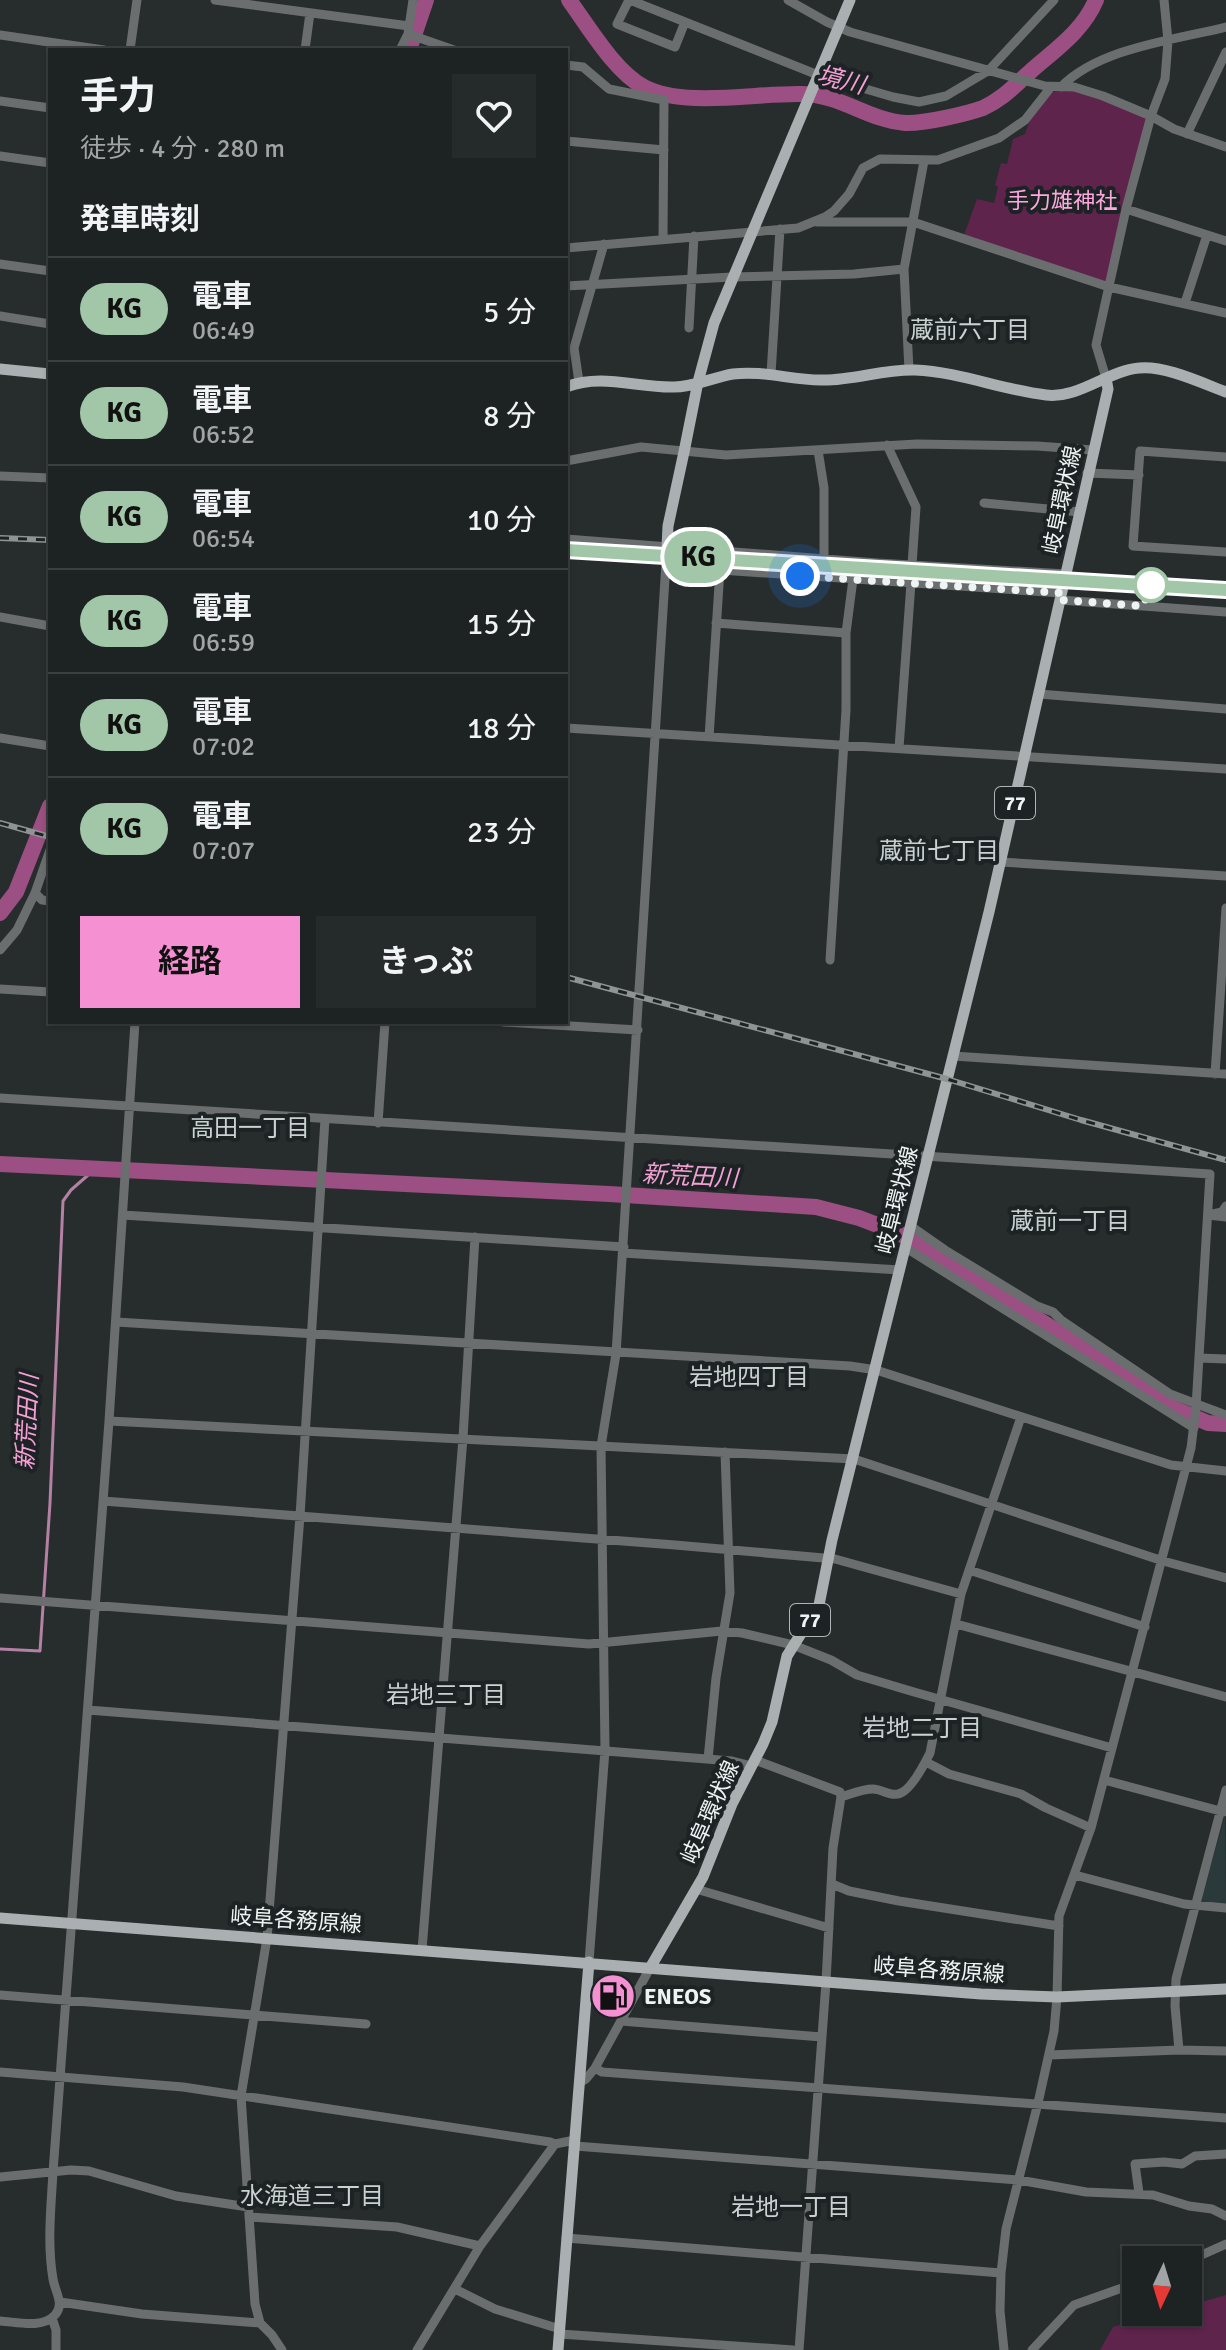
<!DOCTYPE html>
<html lang="ja">
<head>
<meta charset="utf-8">
<style>
  body { margin:0; font-family:Signika,"Noto Sans JP",sans-serif; background:#252a2a; color:#f1f3f6; height:100vh; display:flex; flex-direction:column; font-size:30px; white-space:nowrap }
  * { box-sizing:border-box; margin:0 }
  p { font-size:26px; color:#a0a4a5 }
  .icon { flex:none; width:44px; height:44px; fill:none; stroke:currentColor; stroke-width:2; stroke-linecap:round; stroke-linejoin:round }
  .map { position:relative; flex:1; overflow:hidden }
  .side { position:absolute; left:48px; top:48px; width:520px; height:976px; display:flex; flex-direction:column; background:#1d2222; border-radius:0px; box-shadow:0 2px 6px #0004,0 0 0 2px #3b3f40 }
  .side>* { flex:none }
  .badge { padding:0 16px; border-radius:26px; font-size:28px; line-height:52px }
  .needle { width:52px; rotate:184deg }
  .tools { position:absolute; left:1122px; top:2246px; display:grid; gap:16px }
  .tools a { display:grid; place-items:center; width:80px; height:80px; border-radius:0px; background:#1d2222; box-shadow:0 2px 6px #0004,0 0 0 2px #3b3f40; font-size:40px }
  .you { position:absolute; width:40px; height:40px; margin:-20px; border:6px solid #fff; border-radius:50%; background:#1a73e8; box-shadow:0 0 0 12px #1a73e833 }
  .map>.badge { position:absolute; translate:-50% -50%; box-shadow:0 0 0 4px #fff }
  h2 { padding:0 32px; font-size:30px; line-height:72px }
  .round { display:grid; place-items:center; flex:none; width:84px; height:84px; border-radius:0px; background:#252a2a }
  .head { display:flex; align-items:center; justify-content:space-between; height:136px; padding:0 32px }
  h1 { font-size:38px; font-weight:700; line-height:60px }
  .action { display:flex; gap:16px; margin-top:auto; padding:16px 32px }
  .action a { flex:1; height:92px; border-radius:0px; background:#f591d2; color:#111; font-size:32px; font-weight:700; line-height:92px; text-align:center }
  .action a+a { background:#252a2a; color:#f1f3f6 }
  ul { padding:0; list-style:none }
  li { display:flex; align-items:center; gap:24px; height:104px; padding:0 32px; border-top:2px solid #3b3f40 }
  li div { flex:1 }
  li b { display:block; font-size:30px }
  li em { font-style:normal }
  li .badge { min-width:88px; font-weight:700; text-align:center }
  .map>svg:first-child { display:block }
  .built { fill:#2a3939 }
  .green { fill:#5e244c }
  .lines { fill:none; stroke-linecap:round; stroke-linejoin:round }
  .stream { stroke:#b480a4; stroke-width:3 }
  .river { stroke:#9b4f82; stroke-width:16 }
  .minor { stroke:#6b6e6e; stroke-width:9 }
  .major { stroke:#aab0b1; stroke-width:11 }
  .rail-casing { stroke:#8e9494; stroke-width:6 }
  .rail { stroke:#1d2324; stroke-width:3; stroke-dasharray:9; stroke-linecap:butt }
  .line-casing { stroke:#fff; stroke-width:18 }
  .line { stroke:#a2c7a8; stroke-width:12 }
  .walk { stroke:#eef3f3; stroke-width:8; stroke-dasharray:0 14.4 }
  .stop-dot { fill:#fff; stroke:#a2c7a8; stroke-width:4 }
  .labels { text-anchor:middle; dominant-baseline:central; stroke-width:8; stroke-linejoin:round; paint-order:stroke }
  .shield { fill:#1d2324; stroke:#afb5b5; stroke-width:2 }
  .shield-label { font-size:20px; font-weight:bold; fill:#eef3f3 }
  .park-label { font-size:22px; fill:#fca8de; stroke:#1d2324 }
  .street-label { font-size:22px; fill:#eef3f3; stroke:#1d2324 }
  .poi-label { font-size:22px; font-weight:bold; fill:#eef3f3; stroke:#1d2324; text-anchor:start }
  .water-label { font-size:24px; font-style:italic; fill:#f4a0d6; stroke:#1d2324 }
  .neighbourhood-label { font-size:24px; fill:#c9d1d1; stroke:#1d2324 }
</style>
</head>
<body>
<div class="map">
<svg width="1226" height="2350" viewBox="0 0 1226 2350">
  <rect width="100%" height="100%" fill="#272d2d"/>
  <path class="built" d="M 1225,1816 L 1226,1904 L 1200,1903 Z"/>
  <path class="green" d="M 1061,87 L 1151,116 L 1109,287 L 963,238 L 977,199 L 994,203 L 998,187 L 995,185 L 1001,163 L 1007,164 L 1013,139 L 1025,134 L 1035,105 Z
    M 1226,2295 L 1226,2350 L 1100,2350 L 1113,2327 L 1167,2312 L 1188,2312 L 1188,2306 Z"/>
  <g class="lines">
    <path class="stream" d="M 0,1649 L 40,1651 L 50,1503 L 63,1201 L 71,1190 L 95,1169"/>
    <path class="river" d="M 569,0 C 588,26 615,72 644,87 C 684,108 755,93 801,94 C 840,94 868,120 905,123 C 923,124 966,114 983,108 C 1003,99 1015,85 1031,71 C 1056,49 1083,31 1096,0
      M 409,50 L 426,0
      M 0,913 L 16,892 L 50,806
      M 0,1164 L 609,1194 L 816,1207 L 859,1218 L 901,1234 L 1044,1323 L 1173,1408 L 1208,1423 L 1226,1424"/>
    <path class="minor" d="M 215,0 L 409,26
      M 629,0 L 617,24 L 675,47 L 685,22
      M 630,0 L 818,75 L 893,97 L 919,102 L 946,96 L 988,71 L 1054,0
      M 788,0 L 827,22 L 850,32 L 1045,86 L 1074,87 L 1103,96 L 1151,116 L 1174,129 L 1226,147
      M 408,34 L 454,50
      M 0,35 L 104,50
      M 130,50 L 137,0
      M 305,50 L 310,13
      M 400,50 L 408,34 L 413,0
      M 566,65 L 583,67 L 609,89 L 664,100 L 663,239
      M 1061,87 C 1099,48 1174,40 1226,27
      M 0,101 L 50,108
      M 1187,134 L 1226,52
      M 566,141 L 664,150
      M 0,156 L 50,163
      M 1126,209 L 1226,241
      M 817,222 L 913,222 L 1109,287 L 1226,313
      M 566,248 L 798,228 L 825,217 L 834,211 L 849,194 L 863,168 L 880,159 L 938,160 L 999,138 L 1025,120 L 1051,87
      M 0,264 L 50,271
      M 566,286 L 732,277 L 854,274 L 904,269
      M 1185,303 L 1207,235
      M 0,316 L 50,324
      M 689,328 L 694,236
      M 909,370 L 904,269 L 924,161
      M 771,374 L 780,229
      M 1106,378 L 1096,345 L 1126,209 L 1151,116 L 1165,79 L 1168,41 L 1164,0
      M 579,382 L 574,348 L 604,244
      M 887,445 L 916,507 L 912,565
      M 818,450 L 824,488 L 824,559
      M 1226,457 L 1140,451 L 1133,546 L 1226,552
      M 566,461 L 641,447 L 726,455 L 917,444 L 1037,446 L 1093,450
      M 1087,473 L 1139,475
      M 0,476 L 50,478
      M 984,503 L 1080,512
      M 566,539 L 877,563 L 1066,574
      M 1060,600 L 1226,612
      M 0,617 L 50,626
      M 716,623 L 846,633
      M 1039,694 L 1226,709
      M 566,728 L 1226,769
      M 709,737 L 720,570 L 1062,593
      M 0,738 L 50,746
      M 899,748 L 911,583
      M 1001,862 L 1226,876
      M 35,893 L 42,900 L 50,901
      M 0,950 L 17,930 L 35,893 L 50,850
      M 830,960 L 846,710 L 846,633 L 853,579
      M 0,989 L 50,992
      M 503,1022 L 638,1030
      M 953,1056 L 1226,1074
      M 1215,1074 L 1226,908
      M 0,1098 L 1210,1174 L 1196,1407 L 1191,1448 L 1091,1828 L 1059,1916 L 1057,1997 L 1054,2031 L 1038,2103 L 1006,2229 L 1001,2273 L 1000,2311 L 1004,2350
      M 378,1123 L 385,1022
      M 1226,1206 L 1222,1212 L 1208,1215 L 1226,1217
      M 123,1215 L 624,1247
      M 912,1227 L 945,1250 L 1037,1306 L 1053,1312 L 1061,1320 L 1170,1394 L 1226,1415
      M 906,1248 L 1194,1428
      M 623,1253 L 900,1270
      M 116,1322 L 850,1366 L 876,1370 L 1171,1465 L 1226,1471
      M 1199,1358 L 1226,1359
      M 109,1421 L 854,1459 L 1163,1561 L 1226,1578
      M 103,1501 L 675,1545 L 835,1559 L 961,1594
      M 969,1570 L 1145,1627
      M 0,1598 L 589,1644 L 722,1631 L 742,1633 L 793,1645 L 831,1660 L 857,1675 L 914,1692 L 1112,1748
      M 956,1624 L 1226,1697
      M 88,1710 L 732,1761 L 752,1766
      M 708,1759 L 716,1678 L 730,1593 L 725,1452
      M 755,1760 L 840,1792 L 841,1797
      M 926,1762 L 949,1774 L 1021,1794 L 1046,1808 L 1091,1828
      M 1104,1780 L 1224,1812
      M 841,1797 C 851,1794 862,1789 873,1789 C 881,1789 890,1796 898,1794 C 910,1792 925,1763 930,1753 L 961,1594 L 1021,1417
      M 1075,1875 L 1184,1904 L 1226,1908
      M 832,1884 L 849,1891 L 899,1901 L 1059,1926
      M 696,1889 L 829,1928
      M 422,1950 L 463,1438 L 475,1237
      M 589,1962 L 605,1750 L 601,1446 L 616,1354 L 667,547
      M 0,1995 L 366,2024
      M 621,2021 L 822,2037
      M 1179,2050 L 1175,2006 L 1176,1979 L 1226,1790
      M 1049,2055 L 1179,2050 L 1226,2051
      M 595,2068 L 602,2072 L 1226,2118
      M 0,2072 L 183,2087 L 550,2142 L 555,2144
      M 579,2083 L 586,2079 L 595,2068 L 650,1968
      M 575,2146 L 1019,2180 L 1086,2192 L 1153,2195 L 1189,2206 L 1212,2209 L 1226,2216
      M 0,2177 L 71,2170 L 89,2171 L 176,2196 L 248,2207
      M 1139,2193 L 1135,2164 L 1164,2162 L 1182,2164 L 1195,2156 L 1226,2154
      M 249,2217 L 397,2227 L 480,2246
      M 566,2238 L 1001,2273
      M 1188,2261 L 1226,2244
      M 455,2289 L 495,2309 L 560,2329
      M 60,2302 L 142,2314 L 260,2323
      M 52,2318 L 56,2330 L 56,2350
      M 0,2321 C 17,2322 42,2329 55,2315 C 65,2304 55,2292 53,2279 C 47,2244 51,2207 53,2172 L 109,1421 L 135,1022
      M 560,2334 L 793,2350
      M 282,2350 L 272,2335 L 260,2323 L 255,2304 L 241,2096 L 267,1938 L 300,1516 L 325,1119
      M 417,2350 L 480,2246 L 555,2144 L 575,2140
      M 799,2350 L 826,1982 L 833,1848 L 841,1797
      M 1032,2350 L 1074,2305 L 1136,2283"/>
    <path class="major" d="M 0,369 L 50,374
      M 566,387 C 602,373 637,388 674,387 C 694,387 714,377 733,374 C 764,370 794,381 824,380 C 855,380 884,369 915,370 C 960,372 1002,390 1046,395 C 1079,399 1107,371 1139,368 C 1164,365 1202,383 1226,392
      M 667,547 L 668,526 L 684,452 L 698,382 L 714,323 L 850,0
      M 0,1918 L 981,1994 L 1057,1997 L 1226,1989
      M 650,1968 L 703,1877 L 732,1804 L 763,1744 L 772,1722 L 787,1656 L 819,1605 L 832,1540 L 989,912 L 1108,389 L 1106,378
      M 558,2350 L 589,1962"/>
    <g class="rail-casing">
      <path id="rail" d="M 0,538 L 50,540
        M 566,554 L 1226,595
        M 0,823 L 50,837
        M 566,977 L 947,1079 L 1081,1120 L 1226,1160"/>
    </g>
    <use href="#rail" class="rail"/>
  </g>
  <g class="lines">
    <g class="line-casing">
      <path id="line" d="M 566,550 L 1226,590"/>
    </g>
    <use href="#line" class="line"/>
    <path class="walk" d="M 800,576 L 1062,593 L 1060,600 L 1143,606 L 1151,585"/>
  </g>
  <defs>
    <g id="fuel-disc" transform="scale(2.3)"><circle r="9.5" fill="#f591d2" stroke="#1d2324"/><path d="M-5.5-6h7V0h2V4h1.3V-2.5L3-4.5l.8-.8L6-3V5H2.5V1h-1V6h-7ZM-4.2-4.7v3.2H.2V-4.7Z" fill="#111"/></g>
  </defs>
  <g fill-rule="evenodd">
    <use href="#fuel-disc" x="613" y="1996"/>
  </g>
  <circle class="stop-dot" cx="1151" cy="585" r="16"/>
  <g class="labels">
    <g class="shield">
      <rect x="995" y="787" width="40" height="32" rx="6"/>
      <rect x="790" y="1604" width="40" height="32" rx="6"/>
    </g>
    <g class="shield-label">
      <text x="1015" y="803">77</text>
      <text x="810" y="1620">77</text>
    </g>
    <g class="park-label">
      <text x="1062" y="200">手力雄神社</text>
    </g>
    <g class="street-label">
      <text transform="translate(1062 500) rotate(-78)">岐阜環状線</text>
      <text transform="translate(897 1200) rotate(-76)">岐阜環状線</text>
      <text transform="translate(710 1812) rotate(-66)">岐阜環状線</text>
      <text transform="translate(296 1920) rotate(4)">岐阜各務原線</text>
      <text transform="translate(939 1970) rotate(4)">岐阜各務原線</text>
    </g>
    <g class="poi-label">
      <text x="644" y="1996">ENEOS</text>
    </g>
    <g class="water-label">
      <text transform="translate(841 80) rotate(14)">境川</text>
      <text transform="translate(690 1176) rotate(3)">新荒田川</text>
      <text transform="translate(27 1422) rotate(-87)">新荒田川</text>
    </g>
    <g class="neighbourhood-label">
      <text x="970" y="330">蔵前六丁目</text>
      <text x="939" y="851">蔵前七丁目</text>
      <text x="250" y="1128">高田一丁目</text>
      <text x="1070" y="1221">蔵前一丁目</text>
      <text x="749" y="1377">岩地四丁目</text>
      <text x="446" y="1695">岩地三丁目</text>
      <text x="922" y="1728">岩地二丁目</text>
      <text x="312" y="2196">水海道三丁目</text>
      <text x="791" y="2207">岩地一丁目</text>
    </g>
  </g>
</svg>
<div class="tools">
<a><svg class="needle" viewBox="-14 -14 28 28"><path d="M0-13l5 13h-10z" fill="#e53935"/><path d="M0 13l5-13h-10z" fill="#a0a4a5"/></svg></a>
</div>
<div class="you" style="left:800px;top:576px"></div>
<b class="badge" style="left:698px;top:557px;background:#a2c7a8;color:#111">KG</b>
<section class="side">
<div class="head"><div><h1>手力</h1><p>徒歩 · 4 分 · 280 m</p></div><a class="round"><svg class="icon" aria-label="heart" viewBox="0 0 24 24"><path d="M12 20l-8-8c-3-5 5-10 8-4 3-6 11-1 8 4z"/></svg></a></div>
<h2>発車時刻</h2>
<ul>
<li><span class="badge" style="background:#a2c7a8;color:#111">KG</span><div><b>電車</b><p>06:49</p></div><em>5 分</em></li>
<li><span class="badge" style="background:#a2c7a8;color:#111">KG</span><div><b>電車</b><p>06:52</p></div><em>8 分</em></li>
<li><span class="badge" style="background:#a2c7a8;color:#111">KG</span><div><b>電車</b><p>06:54</p></div><em>10 分</em></li>
<li><span class="badge" style="background:#a2c7a8;color:#111">KG</span><div><b>電車</b><p>06:59</p></div><em>15 分</em></li>
<li><span class="badge" style="background:#a2c7a8;color:#111">KG</span><div><b>電車</b><p>07:02</p></div><em>18 分</em></li>
<li><span class="badge" style="background:#a2c7a8;color:#111">KG</span><div><b>電車</b><p>07:07</p></div><em>23 分</em></li>
</ul>
<div class="action"><a>経路</a><a>きっぷ</a></div>
</section>
</div>
</body>
</html>
